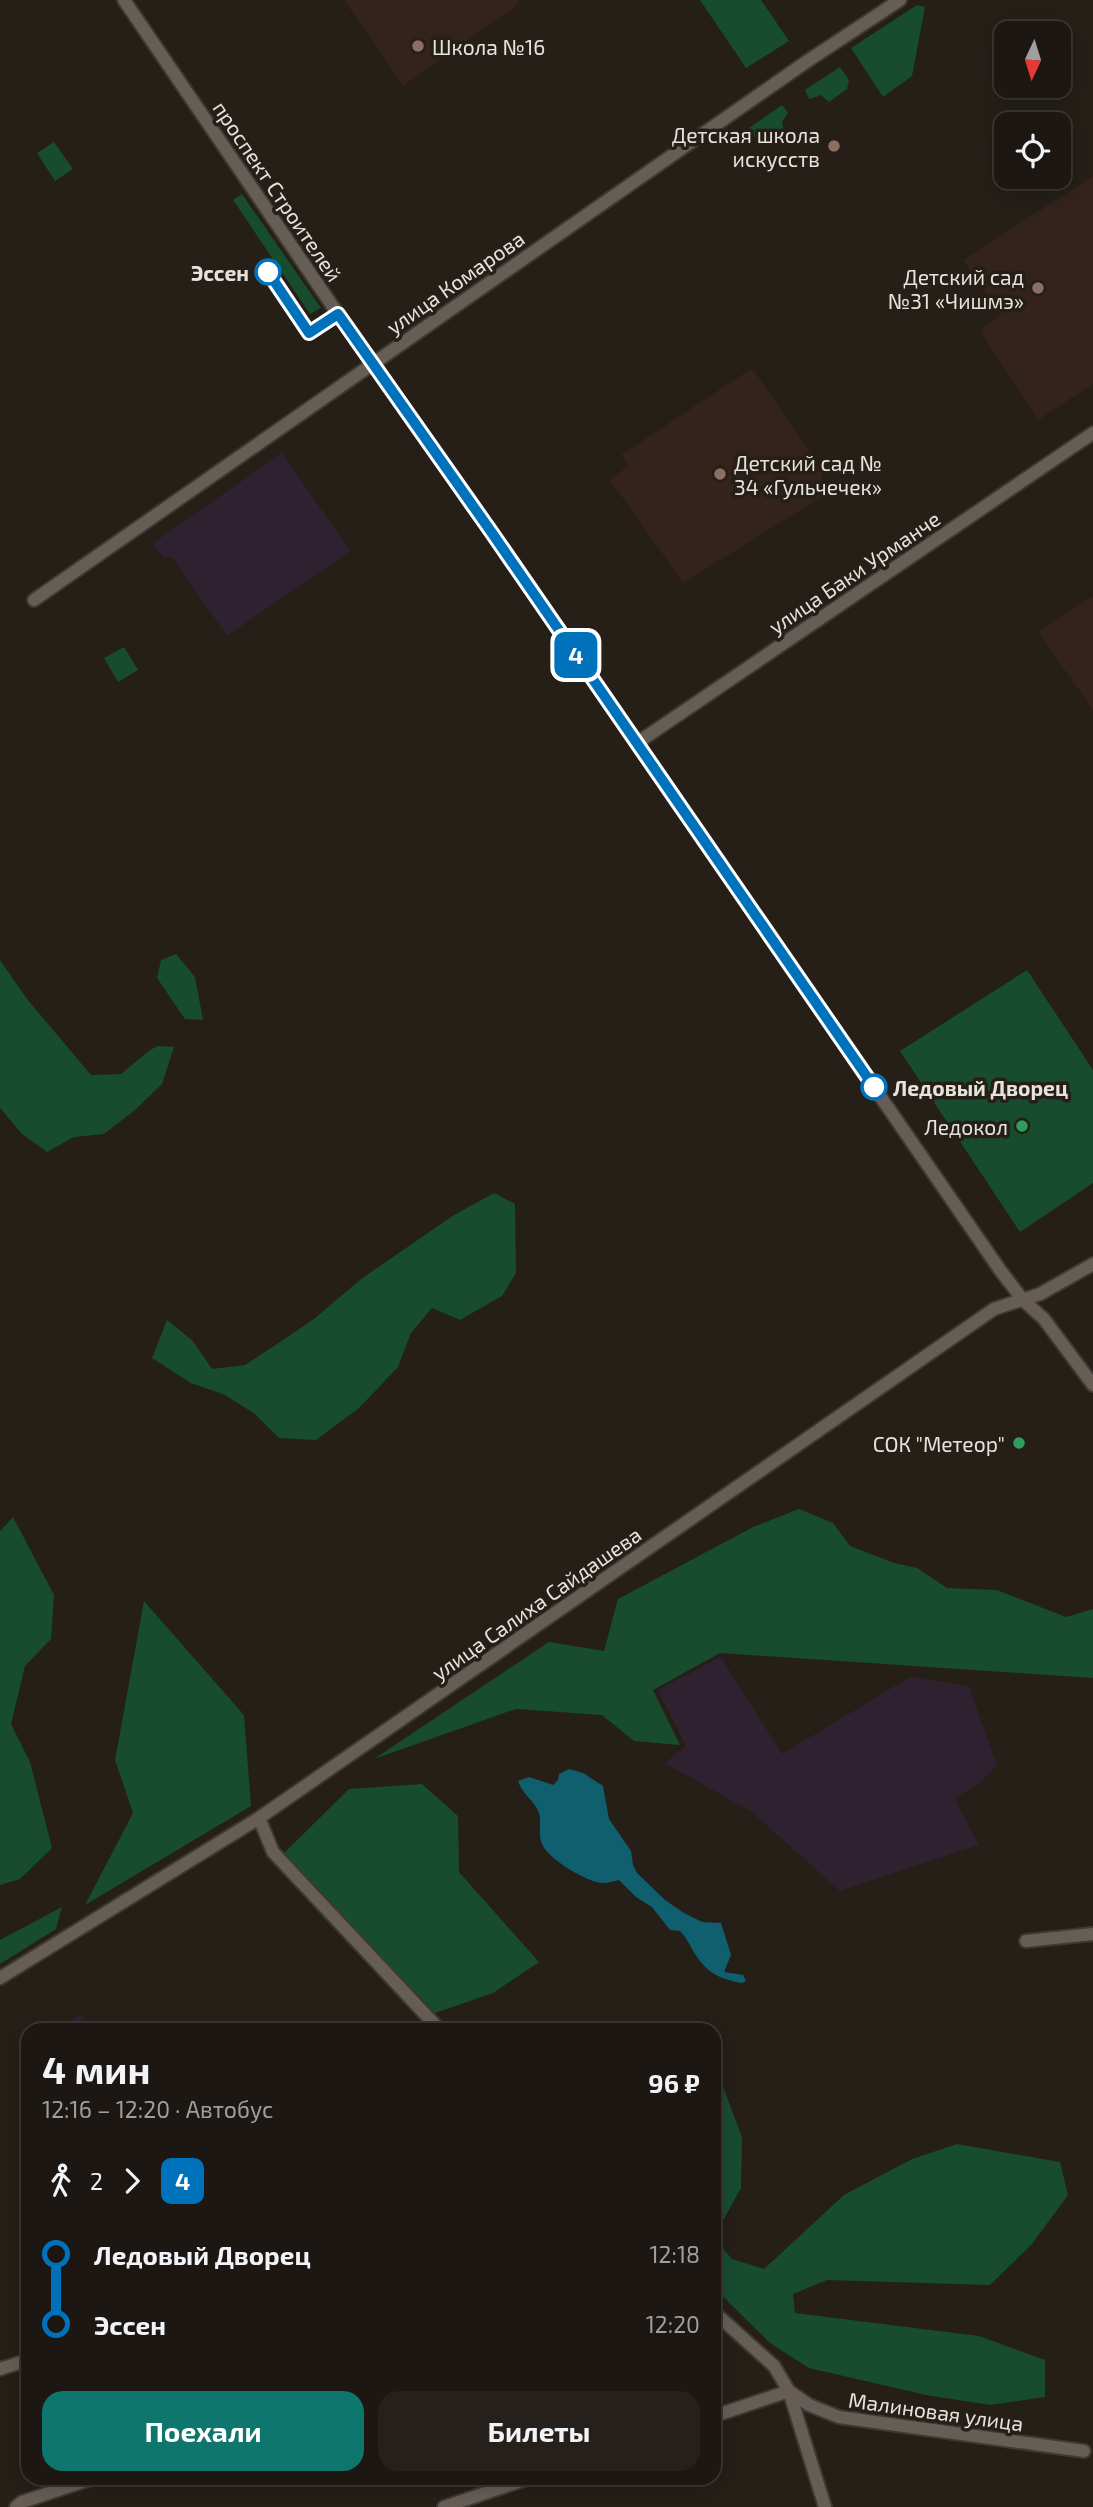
<!DOCTYPE html>
<html lang="ru">
<head>
<meta charset="utf-8">
<style>
  body { margin:0; font-family:"Exo 2",sans-serif; background:#25201b; color:#f1f3f6; height:100vh; display:flex; flex-direction:column; font-size:26px; white-space:nowrap }
  * { box-sizing:border-box; margin:0 }
  p { font-size:23px; color:#a09f9f }
  .icon { flex:none; width:38px; height:38px; fill:none; stroke:currentColor; stroke-width:2; stroke-linecap:round; stroke-linejoin:round }
  .map { position:relative; flex:1; overflow:hidden }
  .sheet { position:absolute; left:21px; top:2023px; width:700px; height:462px; display:flex; flex-direction:column; background:#1c1712; border-radius:21px; box-shadow:0 4px 18px #0003,0 0 0 2px #3a3632 }
  .sheet>* { flex:none }
  .badge { padding:0 14px; border-radius:10px; font-size:24px; line-height:46px }
  .needle { width:46px; rotate:184deg }
  .buttons { position:absolute; left:994px; top:21px; display:grid; gap:14px }
  .buttons a { display:grid; place-items:center; width:77px; height:77px; border-radius:14px; background:#1c1712; box-shadow:0 4px 18px #0003,0 0 0 2px #3a3632; font-size:35px }
  .map>.badge { position:absolute; translate:-50% -50%; box-shadow:0 0 0 4px #fff }
  .legs { display:flex; align-items:center; gap:10px; height:77px; padding:0 21px; font-size:23px }
  .legs p { margin-inline-start:auto }
  .summary { display:flex; align-items:center; justify-content:space-between; height:119px; padding:0 21px }
  h1 { font-size:38px; font-weight:700; line-height:52px }
  .cta { display:flex; gap:14px; margin-top:auto; padding:14px 21px }
  .cta a { flex:1; height:80px; border-radius:21px; background:#0f766e; color:#fff; font-size:28px; font-weight:700; line-height:80px; text-align:center }
  .cta a+a { background:#25201b; color:#f1f3f6 }
  ul { padding:0 21px; list-style:none }
  li { display:flex; align-items:center; gap:24px; height:70px; font-size:26px }
  li i { display:grid; place-items:center; width:10px; height:100%; margin:0 9px; background:currentColor }
  li i::after { content:''; width:18px; height:18px; margin:-9px; border:5px solid; border-radius:50%; background:#1c1712 }
  li p { margin-inline-start:auto }
  li:first-child i { background:linear-gradient(#0000 50%,currentColor 0) }
  li:last-child i { background:linear-gradient(currentColor 50%,#0000 0) }
  .map>svg:first-child { display:block }
  .industrial { fill:#2f2230 }
  .education { fill:#34221c }
  .green { fill:#174c2f }
  .water { fill:#0f5f6e }
  .lines { fill:none; stroke-linecap:round; stroke-linejoin:round }
  .minor-casing { stroke:#3e3934; stroke-width:16 }
  .minor { stroke:#665e56; stroke-width:12 }
  .line-1-casing { stroke:#fff; stroke-width:16 }
  .line-1 { stroke:#0072bc; stroke-width:10 }
  .education-dot { fill:#8d6e63; stroke:#251f18; stroke-width:2.5 }
  .stop-1-dot { fill:#fff; stroke:#0072bc; stroke-width:3.5 }
  .leisure-dot { fill:#2e9e5b; stroke:#251f18; stroke-width:2.5 }
  .labels { text-anchor:middle; dominant-baseline:central; stroke-width:7; stroke-linejoin:round; paint-order:stroke }
  .poi-label { font-size:21px; fill:#e6e2dd; stroke:#251f18; text-anchor:end }
  .street-label { font-size:21px; fill:#e6e2dd; stroke:#251f18 }
  .stop-label { font-size:21px; font-weight:bold; fill:#e6e2dd; stroke:#251f18; text-anchor:end }
</style>
</head>
<body>
<div class="map">
<svg width="1093" height="2507" viewBox="0 0 1093 2507">
  <rect width="100%" height="100%" fill="#251f18"/>
  <path class="industrial" d="M 282,453 L 350,551 L 227,636 L 173,558 L 163,557 L 153,543 Z
    M 721,1657 L 782,1754 L 910,1677 L 969,1686 L 997,1766 L 977,1785 L 954,1798 L 979,1845 L 840,1891 L 752,1812 L 665,1763 L 686,1746 L 658,1690 Z
    M 80,2014 L 91,2030 L 55,2030 Z"/>
  <path class="education" d="M 344,0 L 520,0 L 516,6 L 403,86 Z
    M 1093,176 L 1093,384 L 1038,420 L 982,334 L 984,327 L 1001,315 L 963,260 Z
    M 752,368 L 822,469 L 821,497 L 683,583 L 610,480 L 628,466 L 621,455 Z
    M 1093,596 L 1093,710 L 1038,632 Z"/>
  <path class="green" d="M 700,0 L 761,0 L 789,41 L 746,68 Z
    M 917,5 L 925,7 L 912,76 L 883,97 L 851,48 Z
    M 840,67 L 849,80 L 847,89 L 829,102 L 821,95 L 809,99 L 805,90 Z
    M 782,105 L 788,113 L 782,122 L 784,131 L 765,144 L 758,142 L 749,128 Z
    M 54,142 L 73,169 L 55,181 L 37,153 Z
    M 242,194 L 321,308 L 310,314 L 233,200 Z
    M 124,647 L 138,670 L 118,682 L 104,658 Z
    M 176,954 L 195,977 L 203,1020 L 185,1019 L 157,978 L 161,960 Z
    M 0,960 L 27,999 L 91,1075 L 121,1074 L 150,1050 L 158,1046 L 174,1047 L 162,1084 L 135,1110 L 104,1134 L 74,1137 L 47,1152 L 22,1134 L 0,1108 Z
    M 1027,970 L 1093,1070 L 1093,1183 L 1020,1232 L 900,1051 Z
    M 494,1193 L 515,1204 L 516,1273 L 502,1296 L 460,1320 L 432,1308 L 411,1333 L 398,1367 L 359,1408 L 316,1440 L 279,1438 L 255,1414 L 225,1395 L 191,1383 L 152,1358 L 167,1320 L 193,1341 L 212,1369 L 245,1365 L 277,1344 L 314,1319 L 361,1279 L 454,1215 Z
    M 799,1509 L 833,1523 L 850,1546 L 894,1563 L 917,1568 L 947,1588 L 997,1590 L 1066,1617 L 1093,1609 L 1093,1678 L 720,1653 L 653,1690 L 680,1745 L 634,1741 L 602,1715 L 516,1709 L 374,1759 L 549,1642 L 604,1651 L 618,1599 L 753,1527 Z
    M 13,1517 L 54,1595 L 51,1639 L 25,1666 L 11,1724 L 30,1762 L 52,1848 L 20,1879 L 0,1885 L 0,1531 Z
    M 144,1601 L 244,1715 L 251,1806 L 85,1905 L 133,1813 L 115,1760 Z
    M 422,1784 L 458,1816 L 459,1872 L 539,1962 L 493,1993 L 435,2013 L 283,1854 L 349,1789 Z
    M 62,1907 L 56,1929 L 0,1964 L 0,1940 Z
    M 714,2071 L 722,2084 L 742,2137 L 741,2188 L 714,2237 Z
    M 957,2144 L 1060,2162 L 1068,2195 L 1032,2244 L 990,2285 L 827,2280 L 793,2294 L 795,2313 L 979,2336 L 1045,2360 L 1045,2397 L 990,2405 L 926,2395 L 809,2368 L 770,2343 L 714,2288 L 714,2238 L 732,2259 L 764,2269 L 844,2195 L 912,2159 Z"/>
  <path class="water" d="M 569,1769 L 583,1773 L 603,1786 L 609,1819 L 631,1851 L 633,1865 L 637,1873 L 665,1900 L 684,1913 L 702,1922 L 721,1923 L 731,1955 L 724,1972 L 743,1975 L 746,1981 L 742,1983 C 720,1979 708,1974 695,1954 C 690,1946 687,1938 680,1931 L 670,1930 L 652,1907 L 636,1897 L 619,1880 C 614,1881 608,1883 602,1883 C 587,1882 550,1860 543,1846 C 537,1835 542,1824 539,1813 C 535,1801 522,1794 518,1781 L 529,1777 L 553,1785 L 558,1780 L 559,1774 Z"/>
  <g class="lines">
    <g class="minor-casing">
      <path id="minor" d="M 124,0 L 338,314 L 492,533 L 1000,1270 L 1023,1300 L 1044,1319 L 1093,1385
        M 34,600 L 806,62 L 900,0
        M 637,743 L 1093,433
        M 259,1818 L 273,1852 L 440,2030
        M 1026,1941 L 1093,1934
        M 0,1978 L 259,1818 L 994,1309 L 1040,1294 L 1093,1264
        M 714,2312 L 774,2366 L 789,2391 L 825,2507
        M 0,2369 L 28,2360
        M 714,2416 L 789,2391 L 809,2405 L 839,2417 L 1084,2451
        M 16,2507 L 22,2502 L 94,2478
        M 444,2507 L 530,2478"/>
    </g>
    <use href="#minor" class="minor"/>
  </g>
  <g class="lines">
    <g class="line-1-casing">
      <path id="line-1" d="M 268,272 L 309,333 L 338,314 L 492,533 L 874,1087"/>
    </g>
    <use href="#line-1" class="line-1"/>
  </g>
  <g class="education-dot">
    <circle cx="418" cy="46" r="7"/>
    <circle cx="834" cy="146" r="7"/>
    <circle cx="1038" cy="288" r="7"/>
    <circle cx="720" cy="474" r="7"/>
  </g>
  <g class="stop-1-dot">
    <circle cx="268" cy="272" r="12"/>
    <circle cx="874" cy="1087" r="12"/>
  </g>
  <g class="leisure-dot">
    <circle cx="1022" cy="1126" r="7"/>
    <circle cx="1019" cy="1443" r="7"/>
  </g>
  <g class="labels">
    <g class="poi-label">
      <text x="432" y="46" text-anchor="start">Школа №16</text>
      <text x="820" y="134">Детская школа<tspan x="820" dy="24">искусств</tspan></text>
      <text x="1024" y="276">Детский сад<tspan x="1024" dy="24">№31 «Чишмэ»</tspan></text>
      <text x="734" y="462" text-anchor="start">Детский сад №<tspan x="734" dy="24">34 «Гульчечек»</tspan></text>
      <text x="1008" y="1126">Ледокол</text>
      <text x="1005" y="1443">СОК "Метеор"</text>
    </g>
    <g class="street-label">
      <text transform="translate(278 191) rotate(56)">проспект Строителей</text>
      <text transform="translate(455 282) rotate(-35)">улица Комарова</text>
      <text transform="translate(854 572) rotate(-34)">улица Баки Урманче</text>
      <text transform="translate(536 1603) rotate(-35)">улица Салиха Сайдашева</text>
      <text transform="translate(936 2411) rotate(8)">Малиновая улица</text>
    </g>
    <g class="stop-label">
      <text x="249" y="272">Эссен</text>
      <text x="893" y="1087" text-anchor="start">Ледовый Дворец</text>
    </g>
  </g>
</svg>
<div class="buttons">
<a><svg class="needle" viewBox="-14 -14 28 28"><path d="M0-13l5 13h-10z" fill="#e53935"/><path d="M0 13l5-13h-10z" fill="#a09f9f"/></svg></a>
<a><svg class="icon" aria-label="locate" viewBox="0 0 24 24"><circle cx="12" cy="12" r="6"/><path d="M12 2v4M12 18v4M2 12h4M18 12h4"/></svg></a>
</div>
<b class="badge" style="left:576px;top:655px;background:#0072bc;color:#fff">4</b>
<section class="sheet">
<div class="summary"><div><h1>4 мин</h1><p>12:16 – 12:20 · Автобус</p></div><b>96 ₽</b></div>
<div class="legs"><svg class="icon" aria-label="walk" viewBox="0 0 24 24"><circle cx="13" cy="4" r="2"/><path d="M13 8l-2 6 4 7M11 14l-3 7M7 12l3-4h3l4 4"/></svg>2<svg class="icon" aria-label="forward" viewBox="0 0 24 24"><path d="M9 5l7 7-7 7"/></svg><b class="badge" style="background:#0072bc;color:#fff">4</b></div>
<ul>
<li><i style="color:#0072bc"></i><b>Ледовый Дворец</b><p>12:18</p></li>
<li><i style="color:#0072bc"></i><b>Эссен</b><p>12:20</p></li>
</ul>
<div class="cta"><a>Поехали</a><a>Билеты</a></div>
</section>
</div>
</body>
</html>
